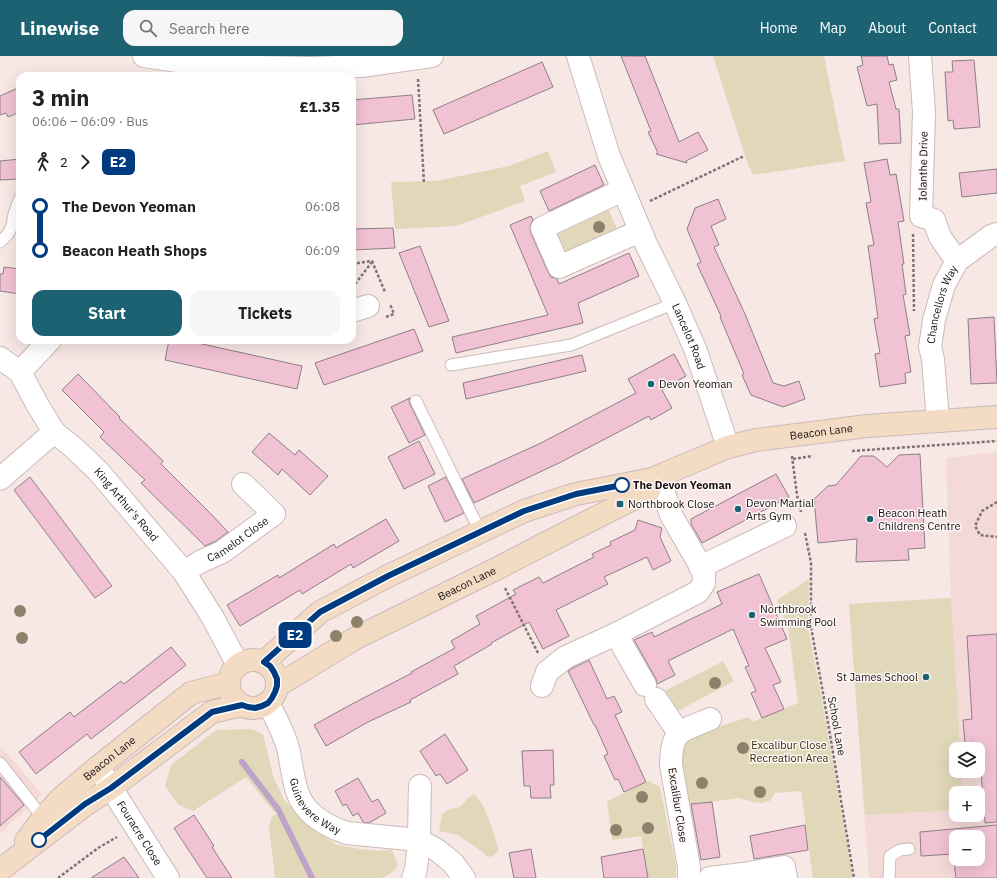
<!DOCTYPE html>
<html lang="en">
<head>
<meta charset="utf-8">
<style>
  body { margin:0; font-family:"IBM Plex Sans",sans-serif; background:#f6f6f6; color:#202124; height:100vh; display:flex; flex-direction:column; font-size:15px; white-space:nowrap }
  * { box-sizing:border-box; margin:0 }
  p { font-size:13px; color:#757577 }
  .icon { flex:none; width:22px; height:22px; fill:none; stroke:currentColor; stroke-width:2; stroke-linecap:round; stroke-linejoin:round }
  .map { position:relative; flex:1; overflow:hidden }
  .drawer { position:absolute; left:16px; top:16px; width:340px; height:272px; display:flex; flex-direction:column; background:#fff; border-radius:12px; box-shadow:0 4px 16px #0002 }
  .drawer>* { flex:none }
  .badge { padding:0 8px; border-radius:6px; font-size:14px; line-height:26px }
  .tools { position:absolute; left:949px; top:686px; display:grid; gap:8px }
  .tools a { display:grid; place-items:center; width:36px; height:36px; border-radius:8px; background:#fff; box-shadow:0 4px 16px #0002; font-size:20px }
  .map>.badge { position:absolute; translate:-50% -50%; box-shadow:0 0 0 2px #fff }
  .legs { display:flex; align-items:center; gap:6px; height:44px; padding:0 16px; font-size:13px }
  .legs p { margin-inline-start:auto }
  .overview { display:flex; align-items:center; justify-content:space-between; height:68px; padding:0 16px }
  h1 { font-size:22px; font-weight:800; line-height:30px }
  .action { display:flex; gap:8px; margin-top:auto; padding:8px 16px }
  .action a { flex:1; height:46px; border-radius:12px; background:#1c6273; color:#fff; font-size:16px; font-weight:800; line-height:46px; text-align:center }
  .action a+a { background:#f6f6f6; color:#202124 }
  ul { padding:0 16px; list-style:none }
  li { display:flex; align-items:center; gap:14px; height:44px; font-size:15px }
  li i { display:grid; place-items:center; width:6px; height:100%; margin:0 5px; background:currentColor }
  li i::after { content:''; width:10px; height:10px; margin:-5px; border:3px solid; border-radius:50%; background:#fff }
  li p { margin-inline-start:auto }
  li:first-child i { background:linear-gradient(#0000 50%,currentColor 0) }
  li:last-child i { background:linear-gradient(currentColor 50%,#0000 0) }
  header { display:flex; align-items:center; gap:24px; box-sizing:border-box; height:56px; padding:0 20px; background:#1c6273; color:#fff }
  header strong { font-size:19px }
  nav { display:flex; gap:22px; margin-inline-start:auto; font-size:14px }
  .search { width:280px; height:36px; background:#f6f6f6; display:flex; align-items:center; gap:10px; box-sizing:border-box; padding:0 14px; border-radius:12px; color:#757577; font-size:15px }
  .map>svg:first-child { display:block }
  .built { fill:#f3dad7; fill-rule:evenodd }
  .green { fill:#e1d8b9 }
  .lines { fill:none; stroke-linecap:round; stroke-linejoin:round }
  .stream { stroke:#bfa2c7; stroke-width:6 }
  .building { fill:#f1c1d4; stroke:#8e8085; fill-rule:evenodd }
  .lane-casing { stroke:#cbbbb9; stroke-width:13 }
  .street-casing { stroke:#cbbbb9; stroke-width:24 }
  .secondary-casing { stroke:#cbbbb9; stroke-width:24 }
  .path { stroke:#7e7473; stroke-width:2.5; stroke-dasharray:3 2; stroke-linecap:butt }
  .lane { stroke:#fff; stroke-width:11 }
  .street { stroke:#fff; stroke-width:22 }
  .secondary { stroke:#f4dbc4; stroke-width:22 }
  .tree { fill:#8d816b }
  .line-1-casing { stroke:#fff; stroke-width:9 }
  .line-1 { stroke:#003b80; stroke-width:6 }
  .poi-dot { fill:#1c6273; stroke:#fdf7f6; stroke-width:1.5 }
  .stop-1-dot { fill:#fff; stroke:#003b80; stroke-width:2 }
  .labels { text-anchor:middle; dominant-baseline:central; stroke-width:3; stroke-linejoin:round; paint-order:stroke }
  .street-label { font-size:11px; fill:#171111; stroke:#fdf7f6 }
  .poi-label { font-size:11px; fill:#171111; stroke:#fdf7f6; text-anchor:start }
  .stop-label { font-size:11px; font-weight:bold; fill:#171111; stroke:#fdf7f6; text-anchor:start }
  .park-label { font-size:11px; fill:#372d07; stroke:#fdf7f6 }
</style>
</head>
<body>
<header>
<strong>Linewise</strong>
<div class="search"><svg class="icon" aria-label="search" viewBox="0 0 24 24"><circle cx="10" cy="10" r="6"/><path d="M15 15l6 6"/></svg>Search here</div>
<nav><a>Home</a><a>Map</a><a>About</a><a>Contact</a></nav>
</header>
<div class="map">
<svg width="997" height="822" viewBox="0 0 997 822">
  <rect width="100%" height="100%" fill="#f7e7e5"/>
  <path class="built" d="M 997,396 L 997,822 L 869,822 L 849,548 L 951,542 L 946,402 ZM 956,693 L 978,693 L 978,715 L 956,715 ZM 956,737 L 978,737 L 978,759 L 956,759 ZM 956,781 L 978,781 L 978,803 L 956,803 Z
    M 2,692 L 42,738 L 0,778 L 0,694 Z"/>
  <path class="green" d="M 713,0 L 824,0 L 845,105 L 753,119 L 747,106 Z
    M 548,95 L 556,116 L 520,130 L 525,145 L 456,170 L 395,173 L 391,126 L 436,125 L 509,110 Z
    M 606,148 L 620,180 L 560,206 L 547,174 Z
    M 809,523 L 808,572 L 821,639 L 853,822 L 813,822 L 801,735 L 775,737 L 770,745 L 761,747 L 753,746 L 739,742 L 688,749 L 680,710 L 683,693 L 688,685 L 708,674 L 749,661 L 752,666 L 798,647 L 788,570 L 777,544 Z
    M 951,542 L 960,693 L 956,693 L 956,715 L 961,715 L 963,737 L 956,737 L 956,754 L 865,759 L 849,548 Z
    M 723,605 L 734,625 L 674,657 L 663,636 Z
    M 252,673 L 263,678 L 273,720 L 284,744 L 304,764 L 337,789 L 360,793 L 378,795 L 392,794 L 398,808 L 395,814 L 383,822 L 275,822 L 269,770 L 272,760 L 286,755 L 274,756 L 246,721 L 193,755 L 179,749 L 165,730 L 171,709 L 216,674 Z
    M 649,725 L 660,731 L 676,810 L 676,820 L 675,822 L 648,822 L 641,780 L 612,784 L 607,745 Z
    M 474,738 C 488,752 493,776 499,795 L 491,801 L 487,800 L 481,795 L 458,779 L 439,775 L 442,758 L 450,753 L 460,751 L 468,742 Z"/>
  <g class="lines">
    <path class="stream" d="M 242,706 L 278,753 L 312,822"/>
  </g>
  <path class="building" d="M 621,0 L 645,0 L 679,86 L 698,76 L 708,94 L 686,105 L 687,107 L 656,98 L 658,97 L 648,76 L 651,75 Z
    M 861,0 L 887,0 L 889,9 L 893,8 L 897,24 L 889,26 L 896,53 L 899,53 L 901,87 L 879,88 L 877,48 L 867,50 L 857,11 L 863,9 Z
    M 974,4 L 980,71 L 954,73 L 953,64 L 948,65 L 945,16 L 953,16 L 952,5 Z
    M 542,6 L 553,31 L 444,78 L 433,54 Z
    M 20,31 L 20,56 L 8,61 L 6,57 L 0,59 L 0,40 Z
    M 412,39 L 415,63 L 352,69 L 352,44 Z
    M 20,103 L 20,123 L 0,124 L 0,105 Z
    M 887,103 L 890,119 L 896,118 L 904,165 L 898,166 L 904,208 L 902,208 L 906,238 L 903,239 L 910,279 L 905,280 L 911,316 L 905,317 L 906,327 L 880,331 L 875,298 L 880,297 L 874,263 L 878,262 L 868,190 L 874,189 L 866,147 L 871,146 L 864,107 Z
    M 595,109 L 604,129 L 549,155 L 540,135 Z
    M 997,113 L 997,137 L 962,141 L 959,117 Z
    M 718,143 L 726,163 L 711,170 L 719,189 L 714,191 L 745,258 L 773,327 L 784,330 L 799,325 L 805,343 L 783,351 L 751,339 L 742,319 L 744,318 L 720,261 L 721,260 L 697,208 L 701,206 L 687,173 L 695,152 Z
    M 531,160 L 533,164 L 530,170 L 531,177 L 548,216 L 551,221 L 557,223 L 559,228 L 629,197 L 639,220 L 578,247 L 583,267 L 456,297 L 452,281 L 548,259 L 510,169 Z
    M 393,172 L 395,192 L 352,194 L 352,173 Z
    M 420,190 L 449,265 L 429,271 L 399,197 Z
    M 4,211 L 20,213 L 20,238 L 0,235 L 0,218 L 3,218 Z
    M 994,261 L 997,327 L 971,328 L 968,263 Z
    M 414,273 L 423,295 L 324,329 L 315,307 Z
    M 169,284 L 184,284 L 302,310 L 297,333 L 165,304 Z
    M 674,298 L 686,320 L 662,334 L 672,352 L 651,364 L 649,360 L 559,407 L 474,447 L 462,423 L 541,387 L 636,337 L 628,323 Z
    M 582,299 L 586,315 L 466,343 L 463,327 Z
    M 78,318 L 120,361 L 119,362 L 163,405 L 161,408 L 210,457 L 228,476 L 216,485 L 205,490 L 141,427 L 145,424 L 100,381 L 104,376 L 62,334 Z
    M 410,342 L 409,345 L 410,348 L 425,379 L 409,387 L 391,351 Z
    M 269,377 L 295,399 L 299,394 L 328,420 L 310,439 L 282,413 L 278,419 L 252,396 Z
    M 419,385 L 435,418 L 404,433 L 388,401 Z
    M 920,398 L 925,492 L 908,493 L 909,504 L 856,506 L 857,483 L 818,487 L 814,443 L 828,430 L 836,429 L 861,400 L 874,400 L 887,411 L 899,399 Z
    M 776,418 L 789,441 L 702,487 L 691,468 L 691,463 Z
    M 30,421 L 112,530 L 95,542 L 14,434 Z
    M 446,421 L 464,457 L 445,466 L 428,430 Z
    M 386,463 L 399,485 L 353,512 L 351,508 L 302,538 L 300,534 L 240,570 L 227,549 L 278,519 L 279,522 L 334,488 L 336,492 Z
    M 638,464 L 662,472 L 660,481 L 671,505 L 653,514 L 647,501 L 604,521 L 608,528 L 556,554 L 569,580 L 543,593 L 529,566 L 491,587 L 492,588 L 454,610 L 458,618 L 410,644 L 411,646 L 368,666 L 326,690 L 314,669 L 350,649 L 412,617 L 411,616 L 455,592 L 451,585 L 480,568 L 476,560 L 516,538 L 513,534 L 539,521 L 543,527 L 594,501 L 592,498 L 611,489 L 610,486 L 635,474 Z
    M 759,518 L 787,583 L 765,592 L 781,626 L 773,629 L 784,653 L 762,662 L 751,637 L 756,635 L 745,611 L 749,610 L 733,573 L 668,605 L 675,619 L 657,628 L 656,623 L 634,584 L 652,576 L 654,581 L 722,548 L 717,536 Z
    M 997,578 L 997,766 L 985,767 L 980,702 L 978,703 L 978,693 L 974,693 L 973,686 L 965,687 L 963,664 L 972,663 L 967,580 Z
    M 171,591 L 186,609 L 91,683 L 87,678 L 36,718 L 19,696 L 70,656 L 74,661 L 121,625 L 124,628 Z
    M 589,604 L 607,643 L 614,640 L 622,656 L 615,659 L 646,726 L 624,736 L 618,723 L 615,724 L 604,700 L 608,698 L 595,669 L 594,669 L 568,615 L 573,612 Z
    M 445,678 L 468,714 L 447,728 L 440,718 L 436,720 L 420,695 Z
    M 553,694 L 554,729 L 550,729 L 551,742 L 531,742 L 530,730 L 524,730 L 522,695 Z
    M 0,721 L 24,749 L 0,770 Z
    M 358,722 L 372,746 L 378,743 L 386,757 L 369,767 L 363,766 L 358,757 L 353,760 L 346,748 L 343,750 L 335,735 Z
    M 712,746 L 720,801 L 701,804 L 691,748 Z
    M 194,759 L 214,790 L 212,791 L 232,822 L 207,822 L 174,772 Z
    M 805,769 L 808,794 L 754,803 L 750,780 Z
    M 997,769 L 997,822 L 956,822 L 953,798 L 921,800 L 920,776 ZM 956,781 L 978,781 L 978,803 L 956,803 Z
    M 531,793 L 536,822 L 514,822 L 509,797 Z
    M 643,793 L 648,822 L 604,822 L 601,801 Z
    M 124,801 L 139,822 L 91,822 Z"/>
  <g class="lines">
    <g class="lane-casing">
      <path id="lane" d="M 0,186 L 8,178 L 12,170 L 14,158 L 20,142
        M 451,309 L 571,289 L 675,247
        M 416,345 L 480,475
        M 0,707 L 43,762
        M 889,822 L 890,800 L 900,794 L 909,793"/>
    </g>
    <g class="street-casing">
      <g id="street">
        <path d="M 144,0 L 184,6 L 262,11 L 312,12 L 361,10 L 432,0"/>
        <path id="s1" d="M 578,0 L 609,100 L 646,188 L 675,247 L 696,295 L 728,391"/>
        <path d="M 920,0 L 924,56 L 921,160 L 934,164 L 940,181 L 957,205"/>
        <path d="M 623,134 L 542,172 L 559,211 L 640,175"/>
        <path d="M 352,255 L 368,250"/>
        <path id="s2" d="M 0,302 L 20,316 L 37,348 L 54,376 L 74,392 L 98,415 L 184,516 L 213,562 L 238,609"/>
        <path d="M 20,316 L 50,284"/>
        <path id="s3" d="M 938,365 L 933,303 L 930,291 L 934,264 L 944,229 L 957,205 L 991,180 L 997,178"/>
        <path d="M 0,423 L 54,376"/>
        <path d="M 700,511 L 785,470"/>
        <path id="s4" d="M 184,516 L 200,506 L 222,496 L 274,458 L 243,428"/>
        <path d="M 616,578 L 645,629"/>
        <path d="M 542,630 L 547,616 L 566,601 L 616,578 L 698,536 L 704,527 L 704,516 L 671,459 L 659,421"/>
        <path d="M 656,643 L 679,677"/>
        <path id="s5" d="M 268,647 C 274,659 283,675 287,689 C 290,697 290,705 292,713 C 294,724 296,737 302,746 C 312,762 329,771 347,777 L 419,784 L 437,794 L 453,807 L 464,822"/>
        <path id="s6" d="M 98,711 L 168,822"/>
        <path d="M 413,822 C 417,814 417,804 418,795 C 420,773 419,751 420,730"/>
        <path d="M 689,822 L 689,811 L 671,709 C 671,699 672,682 681,676 C 689,671 701,667 710,663"/>
        <path d="M 710,822 L 743,818 L 784,811 L 786,822"/>
      </g>
    </g>
    <g class="secondary-casing">
      <g id="secondary">
        <circle cx="253" cy="628" r="24"/>
        <path id="s7" d="M 264,606 L 320,556 L 388,520 L 524,455 L 576,438 L 652,423 L 728,391 L 756,384 L 867,370 L 997,361"/>
        <path id="s8" d="M 277,630 L 354,583 L 496,513 L 587,466 L 649,435 L 652,423"/>
        <path id="s9" d="M 26,785 L 43,762 L 60,743 L 98,711 L 191,637 L 229,627"/>
        <path d="M 0,814 L 85,749 L 111,732 L 212,656 L 242,649"/>
      </g>
    </g>
    <path class="path" d="M 418,23 L 424,127
      M 650,145 L 744,100
      M 913,178 L 914,255
      M 352,208 L 372,205 L 385,236
      M 352,232 L 372,206
      M 386,261 L 394,258 L 390,248
      M 852,395 L 997,385
      M 792,400 L 797,439 L 801,456
      M 793,403 L 813,400
      M 997,446 L 982,455 L 975,470 L 980,479 L 997,481
      M 805,477 L 811,507 L 811,571 L 823,637 L 854,822
      M 505,532 L 538,597
      M 58,822 L 98,792 L 117,781"/>
    <use href="#lane" class="lane"/>
    <use href="#street" class="street"/>
    <use href="#secondary" class="secondary"/>
  </g>
  <g class="tree">
    <circle cx="599" cy="171" r="6"/>
    <circle cx="20" cy="555" r="6"/>
    <circle cx="357" cy="566" r="6"/>
    <circle cx="336" cy="580" r="6"/>
    <circle cx="22" cy="582" r="6"/>
    <circle cx="715" cy="627" r="6"/>
    <circle cx="743" cy="692" r="6"/>
    <circle cx="702" cy="727" r="6"/>
    <circle cx="760" cy="736" r="6"/>
    <circle cx="642" cy="741" r="6"/>
    <circle cx="648" cy="772" r="6"/>
    <circle cx="616" cy="774" r="6"/>
  </g>
  <g class="lines">
    <g class="line-1-casing">
      <path id="line-1" d="M 39,784 L 85,748 L 111,732 L 212,656 L 242,649 L 248,651 L 255,652 L 262,650 L 268,647 L 272,642 L 275,636 L 277,630 L 277,623 L 274,616 L 270,610 L 264,606 L 320,556 L 388,520 L 524,455 L 576,438 L 622,429"/>
    </g>
    <use href="#line-1" class="line-1"/>
  </g>
  <g class="poi-dot">
    <circle cx="651" cy="328" r="4"/>
    <rect x="616" y="444" width="8" height="8" rx="2"/>
    <circle cx="738" cy="453" r="4"/>
    <circle cx="870" cy="463" r="4"/>
    <circle cx="752" cy="559" r="4"/>
    <circle cx="926" cy="621" r="4"/>
  </g>
  <g class="stop-1-dot">
    <circle cx="622" cy="429" r="7"/>
    <circle cx="39" cy="784" r="7"/>
  </g>
  <g class="labels">
    <g class="street-label">
      <text transform="translate(923 110) rotate(-89)">Iolanthe Drive</text>
      <text stroke="none"><textPath href="#s3" startOffset="119">Chancellors Way</textPath></text>
      <text stroke="none"><textPath href="#s1" startOffset="302">Lancelot Road</textPath></text>
      <text stroke="none"><textPath href="#s7" startOffset="612">Beacon Lane</textPath></text>
      <text stroke="none"><textPath href="#s2" startOffset="196">King Arthur's Road</textPath></text>
      <text stroke="none"><textPath href="#s4" startOffset="63">Camelot Close</textPath></text>
      <text stroke="none"><textPath href="#s8" startOffset="216">Beacon Lane</textPath></text>
      <text transform="translate(837 670) rotate(80)">School Lane</text>
      <text stroke="none"><textPath href="#s9" startOffset="118">Beacon Lane</textPath></text>
      <text stroke="none"><textPath href="#s5" startOffset="117">Guinevere Way</textPath></text>
      <text transform="translate(678 749) rotate(81)">Excalibur Close</text>
      <text stroke="none"><textPath href="#s6" startOffset="78">Fouracre Close</textPath></text>
    </g>
    <g class="poi-label">
      <text x="659" y="328">Devon Yeoman</text>
      <text x="746" y="447">Devon Martial<tspan x="746" dy="13">Arts Gym</tspan></text>
      <text x="628" y="448">Northbrook Close</text>
      <text x="878" y="457">Beacon Heath<tspan x="878" dy="13">Childrens Centre</tspan></text>
      <text x="760" y="553">Northbrook<tspan x="760" dy="13">Swimming Pool</tspan></text>
      <text x="918" y="621" text-anchor="end">St James School</text>
    </g>
    <g class="stop-label">
      <text x="633" y="429">The Devon Yeoman</text>
    </g>
    <g class="park-label">
      <text x="789" y="689">Excalibur Close<tspan x="789" dy="13">Recreation Area</tspan></text>
    </g>
  </g>
</svg>
<div class="tools">
<a><svg class="icon" aria-label="layers" viewBox="0 0 24 24"><path d="M12 4l9 5-9 5-9-5zM3 14l9 5 9-5"/></svg></a>
<a>+</a>
<a>−</a>
</div>
<b class="badge" style="left:295px;top:579px;background:#003b80;color:#fff">E2</b>
<section class="drawer">
<div class="overview"><div><h1>3 min</h1><p>06:06 – 06:09 · Bus</p></div><b>£1.35</b></div>
<div class="legs"><svg class="icon" aria-label="walk" viewBox="0 0 24 24"><circle cx="13" cy="4" r="2"/><path d="M13 8l-2 6 4 7M11 14l-3 7M7 12l3-4h3l4 4"/></svg>2<svg class="icon" aria-label="forward" viewBox="0 0 24 24"><path d="M9 5l7 7-7 7"/></svg><b class="badge" style="background:#003b80;color:#fff">E2</b></div>
<ul>
<li><i style="color:#003b80"></i><b>The Devon Yeoman</b><p>06:08</p></li>
<li><i style="color:#003b80"></i><b>Beacon Heath Shops</b><p>06:09</p></li>
</ul>
<div class="action"><a>Start</a><a>Tickets</a></div>
</section>
</div>
</body>
</html>
